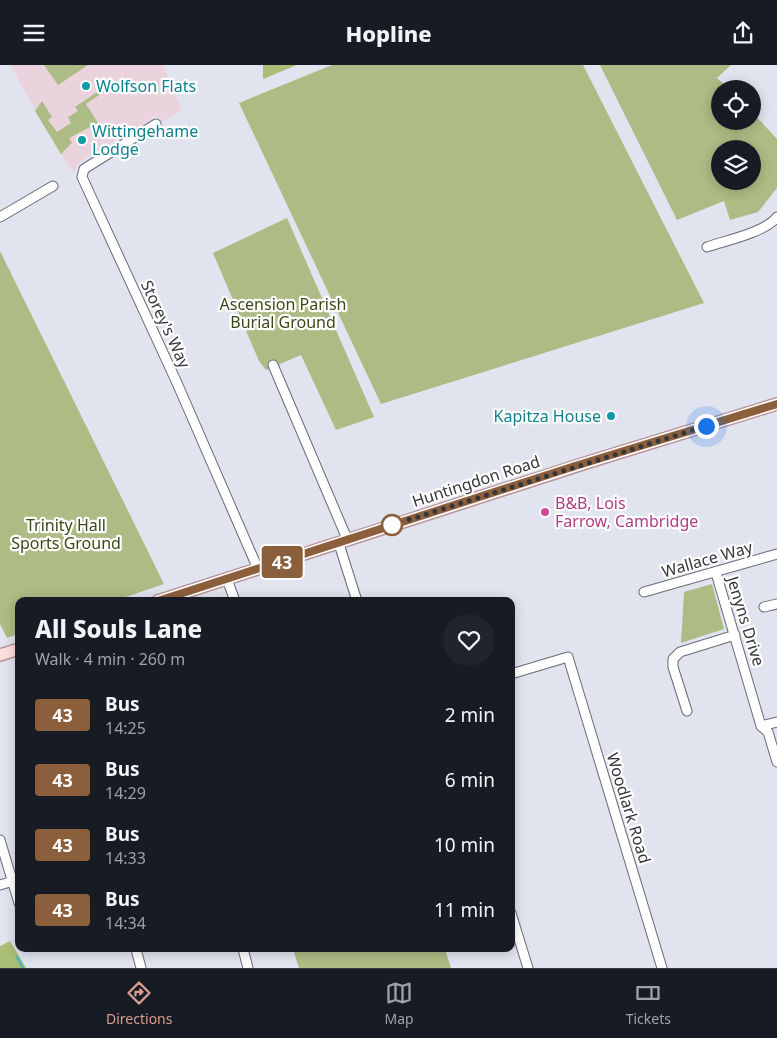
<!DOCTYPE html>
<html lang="en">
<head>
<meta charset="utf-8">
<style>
  body { margin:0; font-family:"Noto Sans",sans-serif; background:#20242c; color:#f1f3f6; height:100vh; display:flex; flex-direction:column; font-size:19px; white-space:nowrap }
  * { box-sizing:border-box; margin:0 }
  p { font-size:16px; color:#9ea1a6 }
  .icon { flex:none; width:28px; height:28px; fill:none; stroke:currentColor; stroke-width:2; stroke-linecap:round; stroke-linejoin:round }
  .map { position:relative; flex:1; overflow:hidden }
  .drawer { position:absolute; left:15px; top:532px; width:500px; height:355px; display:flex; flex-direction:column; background:#171b24; border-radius:10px; box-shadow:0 2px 12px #0003 }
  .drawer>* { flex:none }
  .badge { padding:0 10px; border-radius:4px; font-size:18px; line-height:32px }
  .controls { position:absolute; left:711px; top:15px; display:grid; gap:10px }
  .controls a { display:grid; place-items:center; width:50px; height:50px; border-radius:50%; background:#171b24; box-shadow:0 2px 12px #0003; font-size:25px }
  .you { position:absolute; width:25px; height:25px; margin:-12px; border:4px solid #fff; border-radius:50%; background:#1a73e8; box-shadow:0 0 0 8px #1a73e833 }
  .map>.badge { position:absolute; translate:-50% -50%; box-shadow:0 0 0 2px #fff }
  .round { display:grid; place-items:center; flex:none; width:52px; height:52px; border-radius:26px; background:#20242c }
  .head { display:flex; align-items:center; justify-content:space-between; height:85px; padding:0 20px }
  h1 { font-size:24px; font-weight:800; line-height:38px }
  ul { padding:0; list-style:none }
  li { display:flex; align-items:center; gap:15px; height:65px; padding:0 20px }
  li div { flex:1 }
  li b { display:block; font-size:19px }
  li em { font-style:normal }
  li .badge { min-width:55px; font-weight:700; text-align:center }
  header { display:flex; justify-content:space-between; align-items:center; height:65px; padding:0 20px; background:#171b24; font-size:22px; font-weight:800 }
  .menu { display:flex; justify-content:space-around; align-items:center; height:70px; border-top:1px solid #363941; background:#171b24; font-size:14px; color:#9ea1a6 }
  .menu a { display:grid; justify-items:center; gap:2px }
  .menu .on { color:#da9d8f }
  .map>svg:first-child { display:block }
  .education { fill:#ebd3dd }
  .green { fill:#acbc84; fill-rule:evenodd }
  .forest { fill:#aabe78 }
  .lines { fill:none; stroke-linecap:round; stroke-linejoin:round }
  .stream { stroke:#4eb5bd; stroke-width:2.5 }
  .minor-casing { stroke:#686a74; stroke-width:11 }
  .major-casing { stroke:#b89497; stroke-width:14 }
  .minor { stroke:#fff; stroke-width:9 }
  .major { stroke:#fedddf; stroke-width:11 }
  .line-casing { stroke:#fff; stroke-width:11 }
  .line { stroke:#8b5e3c; stroke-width:8 }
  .walk { stroke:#35363a; stroke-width:5; stroke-dasharray:0 9 }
  .culture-dot { fill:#0f9aa8; stroke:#fff; stroke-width:2 }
  .hotel-dot { fill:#d1479c; stroke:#fff; stroke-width:2 }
  .stop-dot { fill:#fff; stroke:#8b5e3c; stroke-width:2.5 }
  .labels { text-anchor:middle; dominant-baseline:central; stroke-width:4.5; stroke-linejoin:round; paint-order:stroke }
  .culture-label { font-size:16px; fill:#0d838f; stroke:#fff; text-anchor:start }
  .park-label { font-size:16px; fill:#3c4815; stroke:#fff }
  .street-label { font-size:16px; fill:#35363a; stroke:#fff }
  .hotel-label { font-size:16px; fill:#b23c85; stroke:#fff; text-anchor:start }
</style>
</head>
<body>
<header><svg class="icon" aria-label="menu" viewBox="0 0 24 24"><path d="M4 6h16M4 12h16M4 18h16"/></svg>Hopline<svg class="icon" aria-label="share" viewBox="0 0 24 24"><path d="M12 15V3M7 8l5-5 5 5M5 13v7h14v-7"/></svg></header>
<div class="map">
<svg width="777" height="903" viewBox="0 0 777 903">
  <rect width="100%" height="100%" fill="#e1e3ef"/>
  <path class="education" d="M 10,0 L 163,0 L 181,44 L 177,49 L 160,58 L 156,51 L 80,97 L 75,107 L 70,104 Z"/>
  <path class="green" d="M 44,0 L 88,0 L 58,20 Z
    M 332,0 L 583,0 L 704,238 L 381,339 L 239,38 Z
    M 600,0 L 731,0 L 717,13 L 730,24 L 720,24 L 720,56 L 752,56 L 753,42 L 756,46 L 755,50 L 777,74 L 777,123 L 758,147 L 730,155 L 724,136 L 677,155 ZM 720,84 L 752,84 L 752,116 L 720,116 Z
    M 106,21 L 108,24 L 86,39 L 98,58 L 69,73 L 72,78 L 61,89 L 35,46 L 42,36 L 52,52 L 48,55 L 57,67 L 71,58 L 68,52 L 78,46 L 75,42 Z
    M 287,153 L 374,352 L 336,365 L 301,290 L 266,305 L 259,296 L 213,188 Z
    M 0,186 L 164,519 L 114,536 L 19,536 L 19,569 L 7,573 L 0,559 Z
    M 712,519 L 724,564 L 681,578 L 684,527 Z
    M 293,884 L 445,884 L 451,903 L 299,903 Z"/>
  <path class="forest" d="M 263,0 L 297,0 L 263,14 Z
    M 10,876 L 26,903 L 0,903 L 0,881 Z"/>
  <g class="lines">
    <path class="stream" d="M 17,892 L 23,903"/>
    <g class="minor-casing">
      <path id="minor" d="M 156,59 L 84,104 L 82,112 L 177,318 L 258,504
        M 0,152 L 53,121
        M 707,182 C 727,175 764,168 777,152
        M 273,300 L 348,476
        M 339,479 L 357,536
        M 716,508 L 761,661 L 768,667 L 777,697
        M 227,514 L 235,536
        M 644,527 L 777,489
        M 764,542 L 777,539
        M 511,609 L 568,592 L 662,903
        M 687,646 L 673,602 L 673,594 L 680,587 L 735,570
        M 761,661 L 777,657
        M 0,775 L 19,838
        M 0,820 L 13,816
        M 511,848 L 528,903
        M 136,884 L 141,903
        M 243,884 L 248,903"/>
    </g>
    <g class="major-casing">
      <path id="major" d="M 158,536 L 592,396 L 777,339
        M 0,590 L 19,584"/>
    </g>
    <use href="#minor" class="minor"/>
    <use href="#major" class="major"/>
  </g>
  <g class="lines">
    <g class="line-casing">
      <path id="line" d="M 158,536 L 575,401 L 777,339"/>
    </g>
    <use href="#line" class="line"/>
    <path class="walk" d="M 392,460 L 706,361"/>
  </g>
  <g class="culture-dot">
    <circle cx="86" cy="21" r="5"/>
    <circle cx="82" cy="75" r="5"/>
    <circle cx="611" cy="351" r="5"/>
  </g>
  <circle class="hotel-dot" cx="545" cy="447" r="5"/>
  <circle class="stop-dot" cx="392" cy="460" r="10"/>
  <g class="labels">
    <g class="culture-label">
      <text x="96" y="21">Wolfson Flats</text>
      <text x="92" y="66">Wittingehame<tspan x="92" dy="18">Lodge</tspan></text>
      <text x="601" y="351" text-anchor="end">Kapitza House</text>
    </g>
    <g class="park-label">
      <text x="283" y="239">Ascension Parish<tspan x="283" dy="18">Burial Ground</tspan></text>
      <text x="66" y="460">Trinity Hall<tspan x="66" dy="18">Sports Ground</tspan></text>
    </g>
    <g class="street-label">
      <text transform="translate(166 259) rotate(65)">Storey's Way</text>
      <text transform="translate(476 416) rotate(-18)">Huntingdon Road</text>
      <text transform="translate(707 494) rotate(-16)">Wallace Way</text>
      <text transform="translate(746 556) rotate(73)">Jenyns Drive</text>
      <text transform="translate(629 743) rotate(73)">Woodlark Road</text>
    </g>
    <g class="hotel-label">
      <text x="555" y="438">B&amp;B, Lois<tspan x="555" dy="18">Farrow, Cambridge</tspan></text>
    </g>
  </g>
</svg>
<div class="controls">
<a><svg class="icon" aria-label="locate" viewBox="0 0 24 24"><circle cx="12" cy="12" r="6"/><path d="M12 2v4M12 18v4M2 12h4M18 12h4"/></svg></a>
<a><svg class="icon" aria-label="layers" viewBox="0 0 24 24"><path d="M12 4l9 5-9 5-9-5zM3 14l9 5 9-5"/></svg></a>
</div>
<div class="you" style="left:706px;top:361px"></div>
<b class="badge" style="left:282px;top:497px;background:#8b5e3c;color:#fff">43</b>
<section class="drawer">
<div class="head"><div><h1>All Souls Lane</h1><p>Walk · 4 min · 260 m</p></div><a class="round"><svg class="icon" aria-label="heart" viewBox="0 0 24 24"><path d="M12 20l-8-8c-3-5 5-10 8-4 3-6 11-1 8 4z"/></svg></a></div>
<ul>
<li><span class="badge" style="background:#8b5e3c;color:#fff">43</span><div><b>Bus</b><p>14:25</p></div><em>2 min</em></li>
<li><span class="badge" style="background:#8b5e3c;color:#fff">43</span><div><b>Bus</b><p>14:29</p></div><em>6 min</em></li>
<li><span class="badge" style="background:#8b5e3c;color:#fff">43</span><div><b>Bus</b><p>14:33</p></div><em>10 min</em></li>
<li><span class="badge" style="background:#8b5e3c;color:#fff">43</span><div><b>Bus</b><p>14:34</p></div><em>11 min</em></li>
</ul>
</section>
</div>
<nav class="menu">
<a class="on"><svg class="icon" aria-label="directions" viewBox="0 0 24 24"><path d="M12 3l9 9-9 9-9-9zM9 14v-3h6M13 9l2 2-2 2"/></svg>Directions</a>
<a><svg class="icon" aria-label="map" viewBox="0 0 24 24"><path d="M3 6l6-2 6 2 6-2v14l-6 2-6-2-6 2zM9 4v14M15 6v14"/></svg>Map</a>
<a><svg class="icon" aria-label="tickets" viewBox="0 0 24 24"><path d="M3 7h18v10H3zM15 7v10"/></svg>Tickets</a>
</nav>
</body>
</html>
